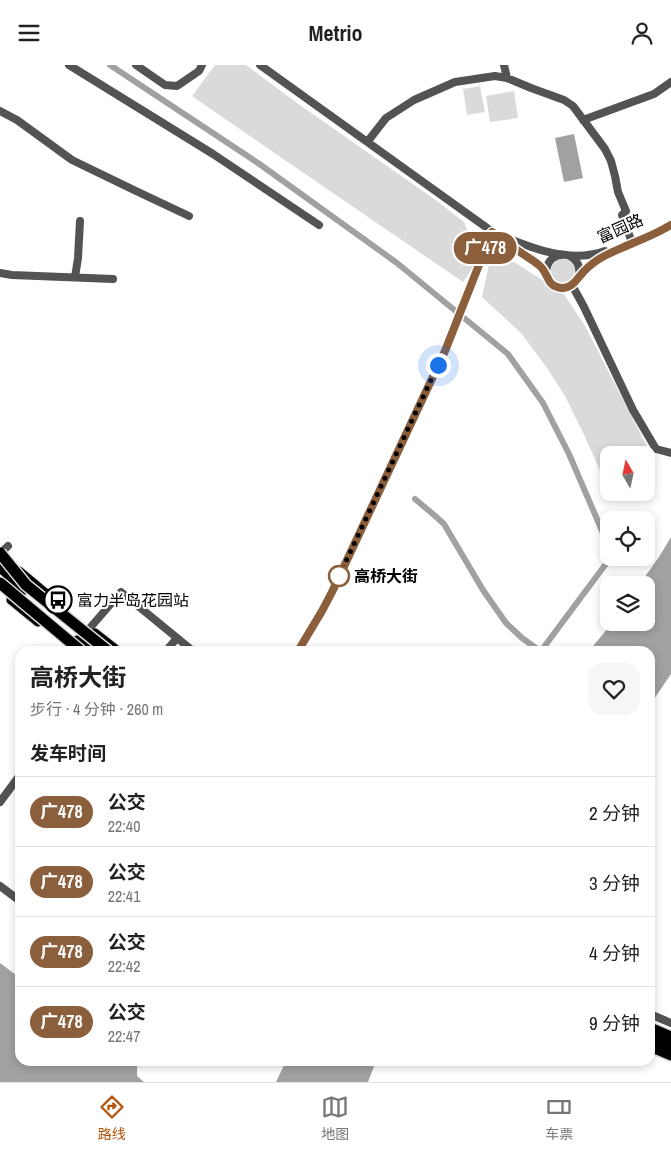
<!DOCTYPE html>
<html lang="zh">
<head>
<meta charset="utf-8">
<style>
  body { margin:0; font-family:"Archivo Narrow","Noto Sans SC",sans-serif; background:#f6f6f6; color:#222; height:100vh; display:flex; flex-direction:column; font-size:19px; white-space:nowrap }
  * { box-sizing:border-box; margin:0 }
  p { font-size:16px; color:#767676 }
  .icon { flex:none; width:28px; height:28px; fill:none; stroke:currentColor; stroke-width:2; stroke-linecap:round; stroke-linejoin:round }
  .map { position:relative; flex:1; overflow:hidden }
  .side { position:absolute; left:15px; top:581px; width:640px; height:420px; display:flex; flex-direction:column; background:#fff; border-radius:15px; box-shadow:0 2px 8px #0003 }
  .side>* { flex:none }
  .badge { padding:0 10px; border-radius:16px; font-size:18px; line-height:32px }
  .needle { width:32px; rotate:351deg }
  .fabs { position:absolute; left:600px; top:381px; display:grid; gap:10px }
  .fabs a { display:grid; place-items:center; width:55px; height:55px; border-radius:10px; background:#fff; box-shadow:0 2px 8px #0003; font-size:25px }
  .you { position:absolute; width:25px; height:25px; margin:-12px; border:4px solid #fff; border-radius:50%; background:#1a73e8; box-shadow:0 0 0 8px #1a73e833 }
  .map>.badge { position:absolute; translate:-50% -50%; box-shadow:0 0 0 2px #fff }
  h2 { padding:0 15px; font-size:19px; line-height:45px }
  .round { display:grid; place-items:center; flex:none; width:52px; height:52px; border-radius:15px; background:#f6f6f6 }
  .head { display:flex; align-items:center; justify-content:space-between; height:85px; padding:0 15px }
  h1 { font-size:24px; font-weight:700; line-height:38px }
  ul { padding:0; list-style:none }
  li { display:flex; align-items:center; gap:15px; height:70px; padding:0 15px; border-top:1px solid #e0e0e0 }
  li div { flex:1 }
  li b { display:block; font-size:19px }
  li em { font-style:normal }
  li .badge { min-width:55px; font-weight:700; text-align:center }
  header { display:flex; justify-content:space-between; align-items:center; height:65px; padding:0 15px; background:#fff; font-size:22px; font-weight:700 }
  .dock { display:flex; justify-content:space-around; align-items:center; height:70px; border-top:1px solid #e0e0e0; background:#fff; font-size:14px; color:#767676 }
  .dock a { display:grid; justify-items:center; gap:2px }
  .dock .on { color:#b45309 }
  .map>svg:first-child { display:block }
  .green { fill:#dadada }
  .water { fill:#a1a1a1 }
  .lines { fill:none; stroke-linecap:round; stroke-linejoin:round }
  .canal { stroke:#a1a1a1; stroke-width:6 }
  .major-casing { stroke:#dbdbdb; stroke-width:11 }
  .highway-casing { stroke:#dbdbdb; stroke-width:14 }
  .minor { stroke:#535353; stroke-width:8 }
  .major { stroke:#000; stroke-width:9 }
  .highway { stroke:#000; stroke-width:11 }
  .highway-bridge-casing { stroke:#dbdbdb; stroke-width:14; stroke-linecap:butt }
  .highway-bridge { stroke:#000; stroke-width:11 }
  .line-casing { stroke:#fff; stroke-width:11 }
  .line { stroke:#8b5e3c; stroke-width:8 }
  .walk { stroke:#000; stroke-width:5; stroke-dasharray:0 9 }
  .stop-dot { fill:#fff; stroke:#8b5e3c; stroke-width:2.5 }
  .labels { text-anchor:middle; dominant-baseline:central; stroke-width:4; stroke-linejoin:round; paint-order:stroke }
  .street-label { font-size:16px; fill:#000; stroke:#fff }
  .stop-label { font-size:16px; font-weight:bold; fill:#000; stroke:#fff; text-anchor:start }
  .poi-label { font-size:16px; fill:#000; stroke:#fff; text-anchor:start }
</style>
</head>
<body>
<header><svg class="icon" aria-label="menu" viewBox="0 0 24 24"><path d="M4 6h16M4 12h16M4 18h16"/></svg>Metrio<svg class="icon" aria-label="person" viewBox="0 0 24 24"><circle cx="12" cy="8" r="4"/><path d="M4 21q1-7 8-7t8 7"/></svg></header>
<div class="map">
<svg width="671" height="1017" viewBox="0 0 671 1017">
  <rect width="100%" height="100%" fill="#fff"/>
  <path class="green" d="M 215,0 L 246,0 L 297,38 L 437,136 L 464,157 L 473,179 L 475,200 L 463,217 L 276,89 L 192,31 Z
    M 480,21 L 485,47 L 467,50 L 463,24 Z
    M 514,26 L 518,53 L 490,57 L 486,31 Z
    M551 206a12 12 0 1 1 24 0a12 12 0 1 1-24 0Z
    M 490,195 L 514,197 L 564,229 L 585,261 L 651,389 L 646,396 L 646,390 L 609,390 L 609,419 L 603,412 L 585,372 L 565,331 L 547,303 L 522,269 L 482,232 Z"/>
  <path class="water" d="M 574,69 L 583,113 L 564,117 L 555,73 Z
    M 671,472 L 671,609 L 650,640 L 650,586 L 589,586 L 612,558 L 646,558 L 646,520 L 639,520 L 659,492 Z
    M 0,898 L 20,913 L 20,996 L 135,996 L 137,997 L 137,1011 L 144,1017 L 0,1017 Z
    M 286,996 L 376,996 L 368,1017 L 276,1017 Z"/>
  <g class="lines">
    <path class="canal" d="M 110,0 L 258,98 L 397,198 L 508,289 L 543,338 L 569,389 L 609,482
      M 415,434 L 434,450 L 444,459 L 483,525 L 506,558 L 522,573 L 540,586
      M 541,586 L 611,492"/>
    <g class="major-casing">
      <path id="major" d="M 0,503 L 25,525
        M 19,506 L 61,541
        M 11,535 L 38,557
        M 95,568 L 118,586
        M 77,575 L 90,586
        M 650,971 L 671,980"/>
    </g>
    <g class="highway-casing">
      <path id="highway" d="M 650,963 L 671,972
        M 650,981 L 671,990"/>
    </g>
    <path class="minor" d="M 69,0 L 213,89 L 319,160
      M 136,0 L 165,20 L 177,21 L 199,6 L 202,0
      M 260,0 L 536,198 L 544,205 L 547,214 L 552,219 L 559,223 L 565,223 L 574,219 L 591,200 L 601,192 L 649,171 L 671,160
      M 504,0 L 507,13
      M 0,46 L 17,55 L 72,95 L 136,126 L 189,151
      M 583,55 L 654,29 L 671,17
      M 368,76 L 386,53 L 414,35 L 455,17 L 495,11 L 507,13 L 531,23 L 564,35 L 573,41 L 605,84 L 611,96 L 615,111 L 618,127 L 626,146 L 622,150 L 631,175
      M 505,172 C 536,185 572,198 605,186
      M 0,208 L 12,210 L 113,214
      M 546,208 C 547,181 584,185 579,212
      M 75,212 L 78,193 L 80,156
      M 572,220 L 584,242 L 633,345 L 656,384 L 671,388
      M 0,489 L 8,481
      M 89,564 L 121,527 L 193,586
      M 166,586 L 177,573
      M 298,586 L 314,560 L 332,527 L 432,314 L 445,286 L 492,167
      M 0,737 L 20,710
      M 0,821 L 20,836
      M 650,949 L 671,958"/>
    <use href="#major" class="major"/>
    <use href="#highway" class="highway"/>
    <g class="highway-bridge-casing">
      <path id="highway-bridge" d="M 0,488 L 26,520 L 108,586
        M 0,518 L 81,586"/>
    </g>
    <use href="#highway-bridge" class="highway-bridge"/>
  </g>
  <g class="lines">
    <g class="line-casing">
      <path id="line" d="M 298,586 L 322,546 L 332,527 L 445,286 L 492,167 C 501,173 510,180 520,187 C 527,192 535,196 541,202 C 548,209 547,219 557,222 C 567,226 574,219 579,212 C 595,192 611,188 633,178 C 646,173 659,167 671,160"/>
    </g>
    <use href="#line" class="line"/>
    <path class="walk" d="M 339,511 L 438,300"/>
  </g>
  <defs>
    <g id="bus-ring" transform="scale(1.4375)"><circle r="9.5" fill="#fff" stroke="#000" stroke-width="1.5"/><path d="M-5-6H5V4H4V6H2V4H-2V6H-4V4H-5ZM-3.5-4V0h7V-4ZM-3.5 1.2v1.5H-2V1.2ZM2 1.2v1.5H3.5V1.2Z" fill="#000"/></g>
  </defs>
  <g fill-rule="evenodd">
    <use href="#bus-ring" x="58" y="535"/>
  </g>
  <circle class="stop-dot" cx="339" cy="511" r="10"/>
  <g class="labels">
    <g class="street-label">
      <text transform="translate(620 163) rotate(-24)">富园路</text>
    </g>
    <g class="stop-label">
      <text x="354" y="511">高桥大街</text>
    </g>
    <g class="poi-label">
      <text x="77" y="535">富力半岛花园站</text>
    </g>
  </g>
</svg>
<div class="fabs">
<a><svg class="needle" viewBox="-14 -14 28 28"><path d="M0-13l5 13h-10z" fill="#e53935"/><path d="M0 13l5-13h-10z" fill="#767676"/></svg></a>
<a><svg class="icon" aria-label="locate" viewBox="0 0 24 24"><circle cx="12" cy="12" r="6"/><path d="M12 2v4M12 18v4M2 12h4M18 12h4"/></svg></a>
<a><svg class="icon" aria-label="layers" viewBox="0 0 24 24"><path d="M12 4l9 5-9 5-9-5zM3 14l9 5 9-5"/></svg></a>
</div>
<div class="you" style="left:438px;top:300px"></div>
<b class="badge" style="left:485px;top:183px;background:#8b5e3c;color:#fff">广478</b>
<section class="side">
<div class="head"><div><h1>高桥大街</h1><p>步行 · 4 分钟 · 260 m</p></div><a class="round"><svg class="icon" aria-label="heart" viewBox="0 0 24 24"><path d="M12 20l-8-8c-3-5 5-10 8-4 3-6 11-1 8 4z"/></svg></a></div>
<h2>发车时间</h2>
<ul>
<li><span class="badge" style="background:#8b5e3c;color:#fff">广478</span><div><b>公交</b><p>22:40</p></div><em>2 分钟</em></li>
<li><span class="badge" style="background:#8b5e3c;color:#fff">广478</span><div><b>公交</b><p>22:41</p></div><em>3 分钟</em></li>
<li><span class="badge" style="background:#8b5e3c;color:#fff">广478</span><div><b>公交</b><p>22:42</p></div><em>4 分钟</em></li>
<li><span class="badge" style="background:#8b5e3c;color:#fff">广478</span><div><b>公交</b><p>22:47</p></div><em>9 分钟</em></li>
</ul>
</section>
</div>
<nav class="dock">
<a class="on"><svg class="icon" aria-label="directions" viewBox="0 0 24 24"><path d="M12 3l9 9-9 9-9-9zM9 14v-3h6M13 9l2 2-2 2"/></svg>路线</a>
<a><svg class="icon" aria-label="map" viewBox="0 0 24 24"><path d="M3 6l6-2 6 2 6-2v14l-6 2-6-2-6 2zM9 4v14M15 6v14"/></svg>地图</a>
<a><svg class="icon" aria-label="tickets" viewBox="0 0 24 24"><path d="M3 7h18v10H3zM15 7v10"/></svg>车票</a>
</nav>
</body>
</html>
